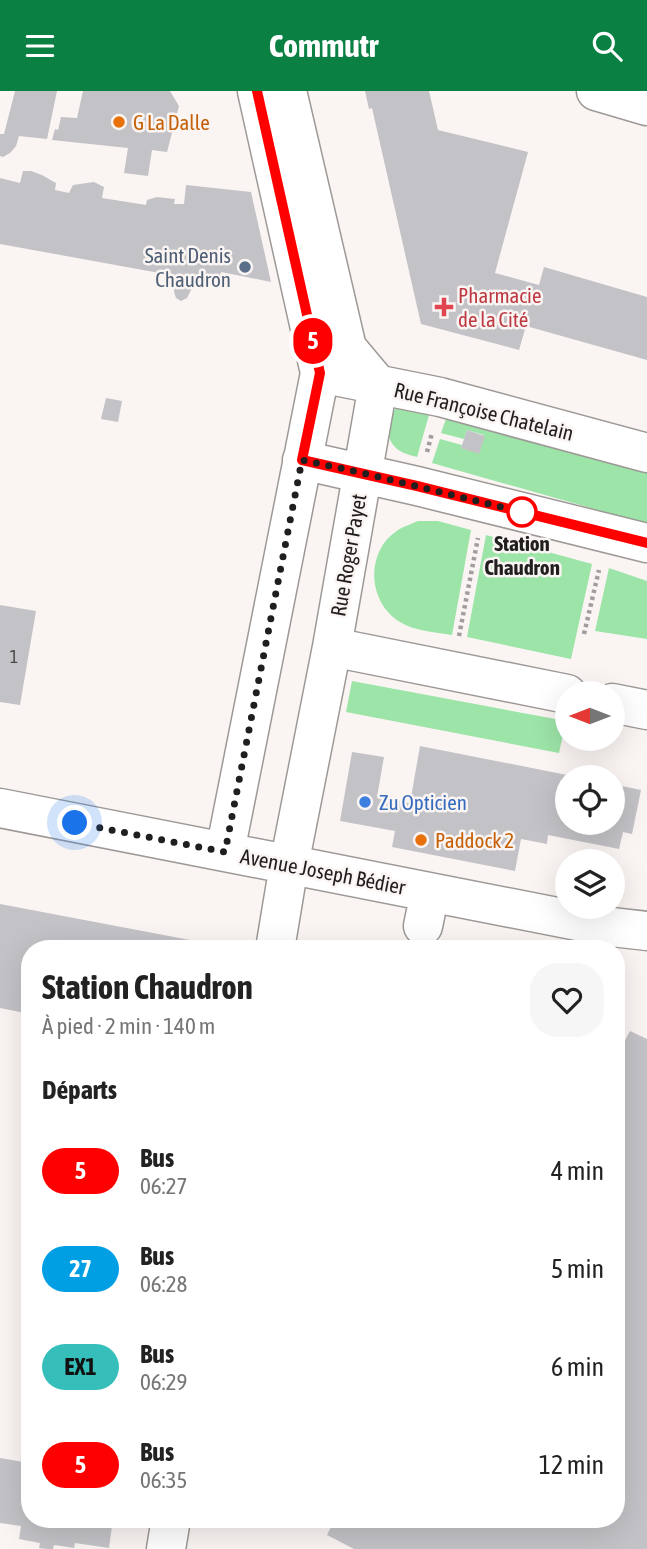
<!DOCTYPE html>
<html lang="fr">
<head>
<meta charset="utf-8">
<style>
  body { margin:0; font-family:"Asap Condensed",sans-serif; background:#f6f6f6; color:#222; height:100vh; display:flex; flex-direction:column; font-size:26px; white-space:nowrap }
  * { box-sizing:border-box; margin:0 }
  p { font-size:23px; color:#767676 }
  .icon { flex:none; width:38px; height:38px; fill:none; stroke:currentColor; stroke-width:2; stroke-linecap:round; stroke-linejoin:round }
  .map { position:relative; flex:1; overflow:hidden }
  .details { position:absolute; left:21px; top:849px; width:604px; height:588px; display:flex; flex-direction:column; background:#fff; border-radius:28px; box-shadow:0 7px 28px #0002 }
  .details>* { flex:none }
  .badge { padding:0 14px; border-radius:23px; font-size:24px; line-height:46px }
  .needle { width:46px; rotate:270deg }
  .fabs { position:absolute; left:555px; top:590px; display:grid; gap:14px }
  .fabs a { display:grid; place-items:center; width:70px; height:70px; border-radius:50%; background:#fff; box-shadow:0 7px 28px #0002; font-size:35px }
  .you { position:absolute; width:35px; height:35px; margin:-18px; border:5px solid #fff; border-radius:50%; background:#1a73e8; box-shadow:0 0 0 10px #1a73e833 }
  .map>.badge { position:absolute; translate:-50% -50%; box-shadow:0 0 0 4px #fff }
  h2 { padding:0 21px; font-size:26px; line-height:63px }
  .round { display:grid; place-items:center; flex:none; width:74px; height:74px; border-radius:28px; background:#f6f6f6 }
  .headline { display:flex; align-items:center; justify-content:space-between; height:119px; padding:0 21px }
  h1 { font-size:33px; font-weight:700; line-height:52px }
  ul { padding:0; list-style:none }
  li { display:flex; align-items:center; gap:21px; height:98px; padding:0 21px }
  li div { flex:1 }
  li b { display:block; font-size:26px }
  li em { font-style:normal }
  li .badge { min-width:77px; font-weight:700; text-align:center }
  header { display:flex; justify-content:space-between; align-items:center; height:91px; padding:0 21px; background:#0b8043; color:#fff; font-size:32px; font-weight:700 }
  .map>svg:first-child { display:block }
  .green { fill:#9ce4a7 }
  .building { fill:#c3c2c6 }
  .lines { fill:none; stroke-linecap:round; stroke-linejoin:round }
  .minor-casing { stroke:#9d9997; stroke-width:41 }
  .path { stroke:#a29e9d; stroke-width:4.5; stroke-dasharray:3.5 3.5; stroke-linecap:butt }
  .minor { stroke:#fff; stroke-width:38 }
  .line-casing { stroke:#fff; stroke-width:16 }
  .line { stroke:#f00; stroke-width:10 }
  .walk { stroke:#201e1e; stroke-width:7; stroke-dasharray:0 12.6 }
  .food-dot { fill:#e8710a; stroke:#faf5f3; stroke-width:2.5 }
  .service-dot { fill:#5c6f8a; stroke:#faf5f3; stroke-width:2.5 }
  .health-dot { fill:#e0444e; stroke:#faf5f3; stroke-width:2.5 }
  .stop-dot { fill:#fff; stroke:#f00; stroke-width:3.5 }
  .shop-dot { fill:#3f7fe0; stroke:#faf5f3; stroke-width:2.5 }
  .labels { text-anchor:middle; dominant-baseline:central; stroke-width:5; stroke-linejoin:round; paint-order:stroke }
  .number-label { font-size:18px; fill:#494748 }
  .food-label { font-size:21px; fill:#c56008; stroke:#faf5f3; text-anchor:start }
  .service-label { font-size:21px; fill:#4e5e75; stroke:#faf5f3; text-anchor:end }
  .health-label { font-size:21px; fill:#be3a42; stroke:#faf5f3; text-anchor:start }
  .street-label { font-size:21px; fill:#201e1e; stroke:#faf5f3 }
  .stop-label { font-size:21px; font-weight:bold; fill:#201e1e; stroke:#faf5f3 }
  .shop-label { font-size:21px; fill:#366cbe; stroke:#faf5f3; text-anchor:start }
</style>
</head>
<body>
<header><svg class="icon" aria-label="menu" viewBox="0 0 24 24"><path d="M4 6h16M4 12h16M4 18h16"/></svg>Commutr<svg class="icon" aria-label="search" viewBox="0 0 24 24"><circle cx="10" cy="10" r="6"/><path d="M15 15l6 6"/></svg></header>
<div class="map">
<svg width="647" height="1458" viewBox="0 0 647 1458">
  <rect width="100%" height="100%" fill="#faf5f3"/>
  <path class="green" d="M 400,313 L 431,317 L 417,366 C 410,364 400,362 395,356 C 383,344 388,323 400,313 Z
    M 447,325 L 647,377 L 647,433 L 432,372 L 440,348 L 462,354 L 461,357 L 479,362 L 484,344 L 467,339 L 464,348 L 441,342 Z
    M 418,430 L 438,430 L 471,439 L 452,544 C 435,541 414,540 400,531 C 367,511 365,460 398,439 C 404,435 412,433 418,430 Z
    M 486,444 L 592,473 L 571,568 L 467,546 Z
    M 609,477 L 647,490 L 647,548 L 595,540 Z
    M 352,590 L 566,630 L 559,662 L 346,621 Z"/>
  <path class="building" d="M 15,0 L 57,0 L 47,48 L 19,45 L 16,55 L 10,62 L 3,66 L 0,65 L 0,43 L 4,43 Z
    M 83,0 L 170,0 L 179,15 L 167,61 L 152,59 L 148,85 L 124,82 L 128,57 L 52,49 L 55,38 L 58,39 L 61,26 L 77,27 Z
    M 365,0 L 429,0 L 438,39 L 528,61 L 495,182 L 539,194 L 544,176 L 647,206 L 647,269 L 526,235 L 519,259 L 421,233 L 372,17 L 369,18 Z
    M 23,80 L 31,80 L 42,84 L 54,91 L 56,92 L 55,99 L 69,102 L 73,94 L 94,91 L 104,96 L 102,107 L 146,114 L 147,109 L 157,106 L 175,108 L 174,113 L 184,113 L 186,94 L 251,101 L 271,191 L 221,181 L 219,192 L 193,188 L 191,199 L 187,207 L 181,210 L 176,207 L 174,201 L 176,185 L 0,153 L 0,87 L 20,92 Z
    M 106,307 L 122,310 L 118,331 L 101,328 Z
    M 467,339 L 485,345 L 479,363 L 461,357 Z
    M 0,514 L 36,520 L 20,614 L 0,611 Z
    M 420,655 L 567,684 L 567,732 L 612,732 L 612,693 L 641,699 L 632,743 L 623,741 L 619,758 L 548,744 L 547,753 L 521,748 L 515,780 L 392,756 L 395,740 L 340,730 L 352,661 L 384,666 L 377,706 L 410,712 Z
    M 0,813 L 227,856 L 227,858 L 30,858 L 30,923 L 0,917 Z
    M 630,940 L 647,948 L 647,1458 L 354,1458 L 327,1444 L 335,1428 L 616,1428 L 616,966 Z
    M 0,1367 L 29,1372 L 30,1428 L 113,1428 L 109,1457 L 75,1452 L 74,1457 L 54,1454 L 53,1458 L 48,1458 L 39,1457 L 40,1452 L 19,1448 L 21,1435 L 0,1432 Z"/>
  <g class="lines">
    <g class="minor-casing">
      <path id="minor" d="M 287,0 L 347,257 L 378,294
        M 596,0 L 647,15
        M 320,282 L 440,306 L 647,362
        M 302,369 L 417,395 L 647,452
        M 332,556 L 567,603
        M 612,612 L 647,619
        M 0,717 L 603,835 L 647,840
        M 225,761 L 320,282 L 257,0
        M 423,835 L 430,801
        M 275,858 L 289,774 L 332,556 L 378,294
        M 166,1458 L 171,1428"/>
    </g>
    <path class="path" d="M 427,361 L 432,342
      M 584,543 L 599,479
      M 459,545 L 478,447"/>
    <use href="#minor" class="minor"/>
  </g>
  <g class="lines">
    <g class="line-casing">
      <path id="line" d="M 257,0 L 320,282 L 302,369 L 417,395 L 647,452"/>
    </g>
    <use href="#line" class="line"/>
    <path class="walk" d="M 75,732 L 225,761 L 302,369 L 363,382 L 522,421"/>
  </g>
  <g class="food-dot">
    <circle cx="119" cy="31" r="7"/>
    <circle cx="421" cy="749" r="7"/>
  </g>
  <circle class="service-dot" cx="245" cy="176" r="7"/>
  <path class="health-dot" d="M440.5 205.5h7v7h7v7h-7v7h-7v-7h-7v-7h7z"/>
  <circle class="stop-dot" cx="522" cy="421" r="14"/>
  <circle class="shop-dot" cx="365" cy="711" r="7"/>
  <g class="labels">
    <g class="number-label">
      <text x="14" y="565">1</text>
    </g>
    <g class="food-label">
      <text x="133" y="31">G La Dalle</text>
      <text x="435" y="749">Paddock 2</text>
    </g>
    <g class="service-label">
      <text x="231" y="164">Saint Denis<tspan x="231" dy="24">Chaudron</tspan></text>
    </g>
    <g class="health-label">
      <text x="458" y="204">Pharmacie<tspan x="458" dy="24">de la Cité</tspan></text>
    </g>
    <g class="street-label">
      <text transform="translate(484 320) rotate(14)">Rue Françoise Chatelain</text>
      <text transform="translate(348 464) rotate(-80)">Rue Roger Payet</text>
      <text transform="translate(323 780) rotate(11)">Avenue Joseph Bédier</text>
    </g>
    <g class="stop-label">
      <text x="522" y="452">Station<tspan x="522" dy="24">Chaudron</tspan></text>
    </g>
    <g class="shop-label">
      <text x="379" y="711">Zu Opticien</text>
    </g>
  </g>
</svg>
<div class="fabs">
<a><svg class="needle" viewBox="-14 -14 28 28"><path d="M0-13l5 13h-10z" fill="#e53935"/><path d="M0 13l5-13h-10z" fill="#767676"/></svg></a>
<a><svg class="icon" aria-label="locate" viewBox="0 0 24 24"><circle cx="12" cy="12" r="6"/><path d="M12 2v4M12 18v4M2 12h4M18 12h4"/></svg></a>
<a><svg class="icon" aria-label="layers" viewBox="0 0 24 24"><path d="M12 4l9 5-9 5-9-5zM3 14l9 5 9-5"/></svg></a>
</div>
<div class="you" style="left:75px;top:732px"></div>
<b class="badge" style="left:313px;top:250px;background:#f00;color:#fff">5</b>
<section class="details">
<div class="headline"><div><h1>Station Chaudron</h1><p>À pied · 2 min · 140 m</p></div><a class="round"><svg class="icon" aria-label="heart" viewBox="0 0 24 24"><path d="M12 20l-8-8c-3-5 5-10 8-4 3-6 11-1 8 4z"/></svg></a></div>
<h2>Départs</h2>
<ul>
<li><span class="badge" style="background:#f00;color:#fff">5</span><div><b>Bus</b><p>06:27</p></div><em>4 min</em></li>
<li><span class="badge" style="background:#009fe3;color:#fff">27</span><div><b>Bus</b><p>06:28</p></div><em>5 min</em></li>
<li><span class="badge" style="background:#36bfba;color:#111">EX1</span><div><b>Bus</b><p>06:29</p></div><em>6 min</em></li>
<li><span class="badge" style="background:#f00;color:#fff">5</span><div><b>Bus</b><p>06:35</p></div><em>12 min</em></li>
</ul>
</section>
</div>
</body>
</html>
